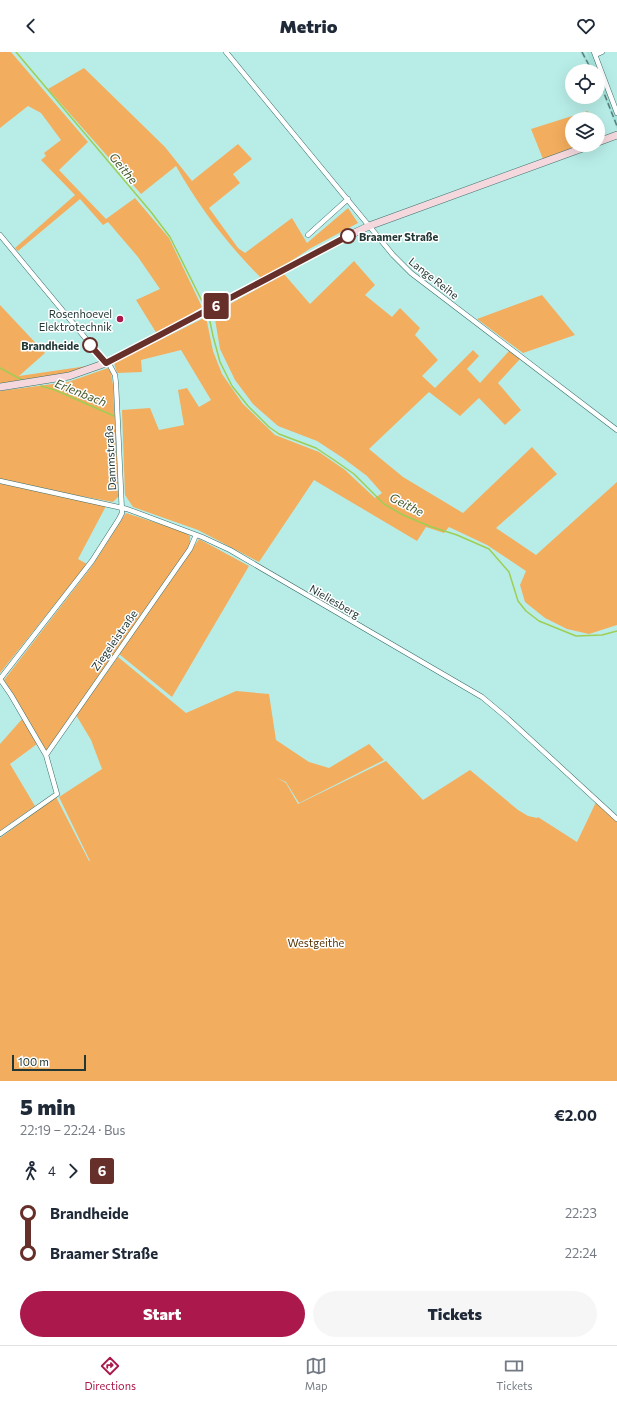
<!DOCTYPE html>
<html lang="en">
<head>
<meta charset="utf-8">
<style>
  body { margin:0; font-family:Commissioner,sans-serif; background:#f6f6f7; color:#1f2937; height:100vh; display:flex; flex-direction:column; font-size:15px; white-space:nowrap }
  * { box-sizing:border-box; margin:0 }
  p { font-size:13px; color:#747a83 }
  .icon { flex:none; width:22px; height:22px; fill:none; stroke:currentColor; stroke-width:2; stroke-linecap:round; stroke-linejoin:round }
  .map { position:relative; height:1029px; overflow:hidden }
  .drawer { display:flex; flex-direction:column; background:#fff; flex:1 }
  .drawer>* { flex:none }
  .badge { padding:0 8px; border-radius:3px; font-size:14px; line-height:26px }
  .buttons { position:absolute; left:565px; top:12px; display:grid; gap:8px }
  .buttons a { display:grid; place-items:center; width:40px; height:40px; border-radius:50%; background:#fff; box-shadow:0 4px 16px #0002; font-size:20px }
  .scale { position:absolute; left:12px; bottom:10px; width:74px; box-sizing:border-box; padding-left:4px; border:2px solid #223835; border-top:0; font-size:11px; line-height:14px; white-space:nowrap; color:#223835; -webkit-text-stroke:3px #fff; paint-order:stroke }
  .map>.badge { position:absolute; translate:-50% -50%; box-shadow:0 0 0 2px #fff }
  .legs { display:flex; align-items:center; gap:6px; height:44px; padding:0 20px; font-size:13px }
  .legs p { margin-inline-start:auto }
  .overview { display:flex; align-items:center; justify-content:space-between; height:68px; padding:0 20px }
  h1 { font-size:22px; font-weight:800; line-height:30px }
  .button { display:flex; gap:8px; margin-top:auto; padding:8px 20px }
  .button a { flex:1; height:46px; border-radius:24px; background:#ab184c; color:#fff; font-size:16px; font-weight:800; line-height:46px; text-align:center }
  .button a+a { background:#f6f6f7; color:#1f2937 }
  ul { padding:0 20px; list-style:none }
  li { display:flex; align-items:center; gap:14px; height:40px; font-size:15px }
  li i { display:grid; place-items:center; width:6px; height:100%; margin:0 5px; background:currentColor }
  li i::after { content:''; width:10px; height:10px; margin:-5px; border:3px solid; border-radius:50%; background:#fff }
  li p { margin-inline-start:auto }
  li:first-child i { background:linear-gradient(#0000 50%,currentColor 0) }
  li:last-child i { background:linear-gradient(currentColor 50%,#0000 0) }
  header { display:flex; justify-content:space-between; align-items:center; height:52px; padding:0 20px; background:#fff; font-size:18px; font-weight:800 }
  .tab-bar { display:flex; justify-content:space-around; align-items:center; height:56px; border-top:1px solid #e0e1e3; background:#fff; font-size:11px; color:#747a83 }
  .tab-bar a { display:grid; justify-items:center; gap:2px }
  .tab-bar .on { color:#ab184c }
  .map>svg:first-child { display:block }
  .built { fill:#a3e2db }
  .green { fill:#f3ad5e }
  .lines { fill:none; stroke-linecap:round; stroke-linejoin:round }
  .stream { stroke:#9ece54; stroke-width:1.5 }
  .street-casing { stroke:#3c6d69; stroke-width:5.5 }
  .secondary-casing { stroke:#3c6d69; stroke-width:8 }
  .street { stroke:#fff; stroke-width:4.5 }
  .secondary { stroke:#f4d8dd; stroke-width:7 }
  .rail { stroke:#5b7d79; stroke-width:1.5; stroke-dasharray:6 3; stroke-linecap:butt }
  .line-1-casing { stroke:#fff; stroke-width:9 }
  .line-1 { stroke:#662f29; stroke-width:6 }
  .stop-1-dot { fill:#fff; stroke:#662f29; stroke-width:2 }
  .poi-dot { fill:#ab184c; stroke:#fff; stroke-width:1.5 }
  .labels { text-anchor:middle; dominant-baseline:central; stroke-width:3; stroke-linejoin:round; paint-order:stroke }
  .stop-label { font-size:11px; font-weight:bold; fill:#223835; stroke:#fff; text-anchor:start }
  .street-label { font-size:11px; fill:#223835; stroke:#fff }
  .poi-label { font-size:11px; fill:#223835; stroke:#fff; text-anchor:end }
  .park-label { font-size:11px; fill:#593607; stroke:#fff }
  .water-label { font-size:12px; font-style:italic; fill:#435727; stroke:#fff }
</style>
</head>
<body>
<header><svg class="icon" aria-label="back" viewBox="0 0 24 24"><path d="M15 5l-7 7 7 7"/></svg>Metrio<svg class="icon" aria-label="heart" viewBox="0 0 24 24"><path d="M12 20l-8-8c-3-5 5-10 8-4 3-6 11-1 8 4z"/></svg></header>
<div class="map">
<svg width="617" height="1029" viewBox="0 0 617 1029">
  <rect width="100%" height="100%" fill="#b8ede7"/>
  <path class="built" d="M 580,0 L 584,0 L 590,10 L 586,0 L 592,0 L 617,64 L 617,78 L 603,42 L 598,32 L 598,19 L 591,19 Z"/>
  <path class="green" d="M 0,0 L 11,0 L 88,90 L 59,118 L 106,167 L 135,146 L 169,186 L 202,255 L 157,282 L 136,248 L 160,237 L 138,205 L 108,170 L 103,173 L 80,147 L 18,199 L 15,196 L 75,143 L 41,108 L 46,104 L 44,101 L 61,88 L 41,61 L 28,54 L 0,76 Z
    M 84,16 L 165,95 L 192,129 L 238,92 L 252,107 L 233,122 L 240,131 L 209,156 L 238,196 L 245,201 L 292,166 L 307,191 L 348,156 L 358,171 L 311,196 L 268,224 L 261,226 C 228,193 199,155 176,114 L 141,142 L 48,37 Z
    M 588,59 L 590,67 L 572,67 L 572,93 L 581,93 L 543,107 L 531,77 Z
    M 354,209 L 375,233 L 365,243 L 392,265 L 400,256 L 420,276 L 415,283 L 438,308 L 422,324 L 435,336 L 473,298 L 479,304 L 467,317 L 480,331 L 509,299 L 520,307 L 498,331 L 521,358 L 505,373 L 479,346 L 460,364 L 429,340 L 369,397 L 403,425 L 463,461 L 532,395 L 557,422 L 496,476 L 536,503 L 617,430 L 617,573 L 589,582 L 567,577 L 545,566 L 525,550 L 520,533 L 526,519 L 487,493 L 449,475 L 444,481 L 426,475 L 417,489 L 314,428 L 259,510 L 198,478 L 133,455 L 125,443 L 122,358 L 150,356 L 159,378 L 184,373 L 178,338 L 187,336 L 199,355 L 211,348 L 181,298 L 141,308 L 142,320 L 117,321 L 114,311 L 206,265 L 213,299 L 222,322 L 243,352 L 275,383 L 319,400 L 345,418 L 375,446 L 382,441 L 367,424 L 343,406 L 317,389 L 278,374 L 253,352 L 235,328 L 220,297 L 214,261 L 284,222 L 310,252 Z
    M 542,243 L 575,283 L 523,301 L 477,267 Z
    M 0,253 L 45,301 L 19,324 L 94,313 L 75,320 L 0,332 Z
    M 108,316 L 111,321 L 113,333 L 119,444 L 113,450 L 80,444 L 81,449 L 106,454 L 78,507 L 87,512 L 0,621 L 0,339 L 68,330 Z
    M 126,461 L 184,480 L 190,484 L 190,493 L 46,699 L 4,628 L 92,514 Z
    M 199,487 L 249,514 L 172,645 L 119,602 Z
    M 118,605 L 186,661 L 236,639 L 269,642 L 276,688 L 309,710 L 329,716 L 369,692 L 384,708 L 299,751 L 286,730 L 277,726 L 286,731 L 298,752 L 386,709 L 423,748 L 470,718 L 518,758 L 528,764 L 537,766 L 538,765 L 541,767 L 577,790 L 597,748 L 617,767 L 617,1029 L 0,1029 L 0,786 L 56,745 L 89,809 L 90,809 L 59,745 L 102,717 L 91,688 L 76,663 Z
    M 23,666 L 37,692 L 10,712 L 35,754 L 0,779 L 0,692 Z"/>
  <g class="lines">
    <path class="stream" d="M 16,0 L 151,160 L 170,185 L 204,253
      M 209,265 L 213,284 L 220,310 L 232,334 L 248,354 L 269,375 L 279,382 L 316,396 L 334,408 L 354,422 L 384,452 L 403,463 L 429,474 L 457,483 L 489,497 L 509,520 L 518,549 L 526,559 L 539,569 L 576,584 L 602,583 L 617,579
      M 0,316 L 22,328
      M 41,334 L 55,338 L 114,364"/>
    <g class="street-casing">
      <path id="street" d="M 226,0 L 393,203 L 411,221 L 617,378
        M 594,0 L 617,61
        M 595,3 L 602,0
        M 0,183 L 106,311
        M 308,183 L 348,147
        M 0,429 L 127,457 L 202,485 L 230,498 L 482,645 L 506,665 L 617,767
        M 0,627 L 92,509 L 119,467 L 122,461 L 116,332 L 115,323 L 108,310
        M 46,703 L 190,497 L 196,483
        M 0,782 L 57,742 L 46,703 L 11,643 L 0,627"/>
    </g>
    <g class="secondary-casing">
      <path id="secondary" d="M 598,90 L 617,83
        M 0,335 L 69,324 L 106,311 L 160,283 L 348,184 L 369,174 L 591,93"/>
    </g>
    <use href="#street" class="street"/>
    <use href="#secondary" class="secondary"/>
    <path class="rail" d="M 582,0 L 592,19
      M 598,26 L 617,74"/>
  </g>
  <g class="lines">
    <g class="line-1-casing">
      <path id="line-1" d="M 90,293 L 106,311 L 160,283 L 348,184"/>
    </g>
    <use href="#line-1" class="line-1"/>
  </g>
  <g class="stop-1-dot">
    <circle cx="348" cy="184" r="7"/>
    <circle cx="90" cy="293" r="7"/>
  </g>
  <circle class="poi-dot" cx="120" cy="267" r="4"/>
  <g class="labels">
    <g class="stop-label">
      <text x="359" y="184">Braamer Straße</text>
      <text x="79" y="293" text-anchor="end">Brandheide</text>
    </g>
    <g class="street-label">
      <text transform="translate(434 226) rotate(38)">Lange Reihe</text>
      <text transform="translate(110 406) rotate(-93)">Dammstraße</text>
      <text transform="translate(335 549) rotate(30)">Nieliesberg</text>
      <text transform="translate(114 588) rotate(-55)">Ziegeleistraße</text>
    </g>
    <g class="poi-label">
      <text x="112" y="261">Rosenhoevel<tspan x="112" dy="13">Elektrotechnik</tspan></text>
    </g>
    <g class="park-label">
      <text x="316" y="890">Westgeithe</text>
    </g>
    <g class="water-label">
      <text transform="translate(124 116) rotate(50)">Geithe</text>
      <text transform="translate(81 340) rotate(22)">Erlenbach</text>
      <text transform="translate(407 452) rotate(27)">Geithe</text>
    </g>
  </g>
</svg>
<div class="buttons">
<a><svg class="icon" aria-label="locate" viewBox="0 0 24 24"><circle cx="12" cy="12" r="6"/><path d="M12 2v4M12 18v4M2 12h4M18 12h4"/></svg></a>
<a><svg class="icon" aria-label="layers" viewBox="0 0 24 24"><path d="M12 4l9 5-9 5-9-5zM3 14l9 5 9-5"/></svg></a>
</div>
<div class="scale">100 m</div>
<b class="badge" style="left:216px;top:254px;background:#662f29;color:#fff">6</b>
</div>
<section class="drawer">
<div class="overview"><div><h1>5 min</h1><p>22:19 – 22:24 · Bus</p></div><b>€2.00</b></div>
<div class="legs"><svg class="icon" aria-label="walk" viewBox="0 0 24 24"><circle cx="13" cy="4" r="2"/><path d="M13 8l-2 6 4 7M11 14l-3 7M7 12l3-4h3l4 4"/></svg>4<svg class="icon" aria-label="forward" viewBox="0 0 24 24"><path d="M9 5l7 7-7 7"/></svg><b class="badge" style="background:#662f29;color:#fff">6</b></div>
<ul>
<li><i style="color:#662f29"></i><b>Brandheide</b><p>22:23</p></li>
<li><i style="color:#662f29"></i><b>Braamer Straße</b><p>22:24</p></li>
</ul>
<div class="button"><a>Start</a><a>Tickets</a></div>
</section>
<nav class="tab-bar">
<a class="on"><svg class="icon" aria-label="directions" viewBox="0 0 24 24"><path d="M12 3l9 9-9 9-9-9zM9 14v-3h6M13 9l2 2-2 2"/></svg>Directions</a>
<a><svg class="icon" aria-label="map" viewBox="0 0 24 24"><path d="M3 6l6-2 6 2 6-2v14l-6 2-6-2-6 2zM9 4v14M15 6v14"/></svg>Map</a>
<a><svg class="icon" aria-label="tickets" viewBox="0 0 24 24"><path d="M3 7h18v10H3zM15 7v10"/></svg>Tickets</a>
</nav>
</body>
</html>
